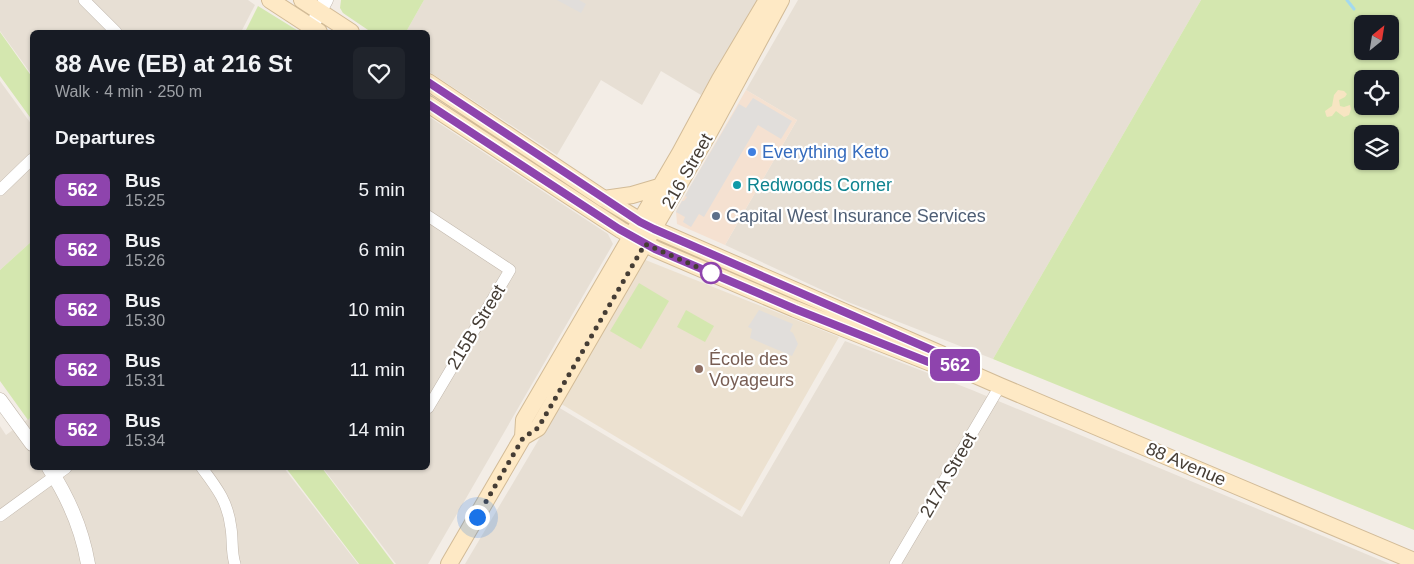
<!DOCTYPE html>
<html lang="en">
<head>
<meta charset="utf-8">
<style>
  body { margin:0; font-family:Helvetica,sans-serif; background:#20242c; color:#f1f3f6; height:100vh; display:flex; flex-direction:column; font-size:19px; white-space:nowrap }
  * { box-sizing:border-box; margin:0 }
  p { font-size:16px; color:#9ea1a6 }
  .icon { flex:none; width:28px; height:28px; fill:none; stroke:currentColor; stroke-width:2; stroke-linecap:round; stroke-linejoin:round }
  .map { position:relative; flex:1; overflow:hidden }
  .sheet { position:absolute; left:30px; top:30px; width:400px; height:440px; display:flex; flex-direction:column; background:#171b24; border-radius:8px; box-shadow:0 1px 4px #0004 }
  .sheet>* { flex:none }
  .badge { padding:0 10px; border-radius:8px; font-size:18px; line-height:32px }
  .needle { width:32px; rotate:30deg }
  .controls { position:absolute; left:1354px; top:15px; display:grid; gap:10px }
  .controls a { display:grid; place-items:center; width:45px; height:45px; border-radius:8px; background:#171b24; box-shadow:0 1px 4px #0004; font-size:25px }
  .you { position:absolute; width:25px; height:25px; margin:-12px; border:4px solid #fff; border-radius:50%; background:#1a73e8; box-shadow:0 0 0 8px #1a73e833 }
  .map>.badge { position:absolute; translate:-50% -50%; box-shadow:0 0 0 2px #fff }
  h2 { padding:0 25px; font-size:19px; line-height:45px }
  .round { display:grid; place-items:center; flex:none; width:52px; height:52px; border-radius:8px; background:#20242c }
  .overview { display:flex; align-items:center; justify-content:space-between; height:85px; padding:0 25px }
  h1 { font-size:24px; font-weight:700; line-height:38px }
  ul { padding:0; list-style:none }
  li { display:flex; align-items:center; gap:15px; height:60px; padding:0 25px }
  li div { flex:1 }
  li b { display:block; font-size:19px }
  li em { font-style:normal }
  li .badge { min-width:55px; font-weight:700; text-align:center }
  .map>svg:first-child { display:block }
  .residential { fill:#e7dfd4 }
  .commercial { fill:#f5e1d1 }
  .education { fill:#ece1d0 }
  .green { fill:#d4e7af; fill-rule:evenodd }
  .sand { fill:#f7e5c2 }
  .parking { fill:#e1dedb }
  .lines { fill:none; stroke-linecap:round; stroke-linejoin:round }
  .stream { stroke:#a3d9ef; stroke-width:3 }
  .minor-casing { stroke:#c1b7ac; stroke-width:12 }
  .tertiary-casing { stroke:#c1b7ac; stroke-width:15 }
  .secondary-casing { stroke:#d2bb97; stroke-width:18 }
  .minor { stroke:#fff; stroke-width:11 }
  .tertiary { stroke:#fff; stroke-width:14 }
  .secondary { stroke:#fee9c5; stroke-width:16 }
  .line-casing { stroke:#fff; stroke-width:11 }
  .line { stroke:#8e44ad; stroke-width:8 }
  .walk { stroke:#453d35; stroke-width:5; stroke-dasharray:0 9 }
  .shop-dot { fill:#3f7fe0; stroke:#fff; stroke-width:2 }
  .culture-dot { fill:#0f9aa8; stroke:#fff; stroke-width:2 }
  .service-dot { fill:#5c6f8a; stroke:#fff; stroke-width:2 }
  .stop-dot { fill:#fff; stroke:#8e44ad; stroke-width:2.5 }
  .education-dot { fill:#8d6e63; stroke:#fff; stroke-width:2 }
  .labels { text-anchor:middle; dominant-baseline:central; stroke-width:4.5; stroke-linejoin:round; paint-order:stroke }
  .shop-label { font-size:18px; fill:#366cbe; stroke:#fff; text-anchor:start }
  .street-label { font-size:18px; fill:#453d35; stroke:#fff }
  .culture-label { font-size:18px; fill:#0d838f; stroke:#fff; text-anchor:start }
  .service-label { font-size:18px; fill:#4e5e75; stroke:#fff; text-anchor:start }
  .education-label { font-size:18px; fill:#785e54; stroke:#fff; text-anchor:start }
</style>
</head>
<body>
<div class="map">
<svg width="1414" height="564" viewBox="0 0 1414 564">
  <rect width="100%" height="100%" fill="#f3ede6"/>
  <path class="residential" d="M 0,0 L 248,0 L 255,5 L 241,32 L 32,32 L 32,75 L 0,31 Z
    M 424,0 L 757,0 L 701,95 L 661,71 L 642,105 L 601,80 L 557,155 L 428,71 L 428,32 L 406,32 Z
    M 798,0 L 1201,0 L 993,359 L 848,302 L 725,245 L 797,120 L 746,90 Z
    M 0,81 L 32,125 L 32,241 L 0,270 Z
    M 428,116 L 608,234 L 613,244 L 428,564 L 396,564 L 323,468 L 428,468 Z
    M 845,341 L 972,390 L 1390,564 L 465,564 L 558,407 L 742,517 Z
    M 32,416 L 32,468 L 284,468 L 358,564 L 0,564 L 0,426 L 6,435 Z"/>
  <path class="commercial" d="M 746,90 L 797,120 L 725,245 L 677,224 L 676,211 Z"/>
  <path class="education" d="M 643,259 L 839,337 L 740,511 L 558,402 Z"/>
  <path class="green" d="M 341,0 L 424,0 L 406,32 L 371,32 L 343,13 L 340,8 Z
    M 1201,0 L 1414,0 L 1414,530 L 993,359 ZM 1362,24 L 1390,24 L 1390,51 L 1362,51 ZM 1362,79 L 1390,79 L 1390,106 L 1362,106 ZM 1362,134 L 1390,134 L 1390,161 L 1362,161 Z
    M 258,6 L 300,32 L 245,32 Z
    M 0,32 L 32,77 L 32,120 L 0,76 Z
    M 32,241 L 32,416 L 28,420 L 0,381 L 0,270 Z
    M 639,283 L 669,301 L 641,349 L 610,331 Z
    M 686,310 L 714,326 L 705,342 L 677,327 Z
    M 286,468 L 322,468 L 394,564 L 359,564 Z"/>
  <path class="sand" d="M 1338,90 L 1344,91 L 1347,94 L 1345,97 L 1339,100 L 1340,106 L 1344,107 L 1350,105 L 1351,109 L 1349,115 L 1344,117 L 1336,111 L 1332,116 L 1327,117 L 1326,115 L 1325,111 L 1332,106 L 1334,95 Z"/>
  <path class="parking" d="M 557,0 L 579,0 L 586,4 L 581,13 Z
    M 753,98 L 792,121 L 781,139 L 758,125 L 704,217 L 699,214 L 691,227 L 683,222 L 685,217 L 676,212 L 682,201 L 684,201 L 687,197 L 685,196 L 691,185 L 739,104 L 746,108 Z
    M 759,310 L 793,324 L 790,331 L 793,333 L 798,344 L 792,356 L 750,338 L 752,329 L 748,327 Z"/>
  <g class="lines">
    <path class="stream" d="M 1347,0 L 1354,9"/>
    <g class="minor-casing">
      <path id="minor" d="M 84,0 L 116,32
        M 0,190 L 32,159
        M 428,216 L 510,270 L 428,408
        M 202,468 C 217,488 228,502 231,528 C 233,540 231,552 235,564
        M 0,516 L 66,468
        M 895,564 L 1000,386"/>
    </g>
    <g class="tertiary-casing">
      <path id="tertiary" d="M 315,20 L 326,0
        M 0,400 L 32,444
        M 49,468 C 68,497 82,529 88,564"/>
    </g>
    <g class="secondary-casing">
      <path id="secondary" d="M 270,0 L 319,32
        M 302,0 L 351,32
        M 428,82 L 604,199 L 654,229 L 941,354 L 959,368 L 1000,386 L 1414,561
        M 428,104 L 621,230 L 655,249 L 795,309 L 936,365 L 959,368
        M 604,199 L 632,195 L 659,187
        M 523,437 L 524,420 L 680,153 L 720,79 L 767,0
        M 449,564 L 523,437 L 538,428 L 710,131 L 781,0"/>
    </g>
    <use href="#minor" class="minor"/>
    <use href="#tertiary" class="tertiary"/>
    <use href="#secondary" class="secondary"/>
  </g>
  <g class="lines">
    <g class="line-casing">
      <path id="line" d="M 428,82 L 640,222 L 654,229 L 941,354 L 959,368 L 936,365 L 795,309 L 655,249 L 619,229 L 428,104"/>
    </g>
    <use href="#line" class="line"/>
    <path class="walk" d="M 477,517 L 523,438 L 538,428 L 645,244 L 711,273"/>
  </g>
  <circle class="shop-dot" cx="752" cy="152" r="5"/>
  <circle class="culture-dot" cx="737" cy="185" r="5"/>
  <circle class="service-dot" cx="716" cy="216" r="5"/>
  <circle class="stop-dot" cx="711" cy="273" r="10"/>
  <circle class="education-dot" cx="699" cy="369" r="5"/>
  <g class="labels">
    <g class="shop-label">
      <text x="762" y="152">Everything Keto</text>
    </g>
    <g class="street-label">
      <text transform="translate(687 171) rotate(-60)">216 Street</text>
      <text transform="translate(476 327) rotate(-59)">215B Street</text>
      <text transform="translate(1186 464) rotate(23)">88 Avenue</text>
      <text transform="translate(948 475) rotate(-60)">217A Street</text>
    </g>
    <g class="culture-label">
      <text x="747" y="185">Redwoods Corner</text>
    </g>
    <g class="service-label">
      <text x="726" y="216">Capital West Insurance Services</text>
    </g>
    <g class="education-label">
      <text x="709" y="359">École des<tspan x="709" dy="21">Voyageurs</tspan></text>
    </g>
  </g>
</svg>
<div class="controls">
<a><svg class="needle" viewBox="-14 -14 28 28"><path d="M0-13l5 13h-10z" fill="#e53935"/><path d="M0 13l5-13h-10z" fill="#9ea1a6"/></svg></a>
<a><svg class="icon" aria-label="locate" viewBox="0 0 24 24"><circle cx="12" cy="12" r="6"/><path d="M12 2v4M12 18v4M2 12h4M18 12h4"/></svg></a>
<a><svg class="icon" aria-label="layers" viewBox="0 0 24 24"><path d="M12 4l9 5-9 5-9-5zM3 14l9 5 9-5"/></svg></a>
</div>
<div class="you" style="left:477px;top:517px"></div>
<b class="badge" style="left:955px;top:365px;background:#8e44ad;color:#fff">562</b>
<section class="sheet">
<div class="overview"><div><h1>88 Ave (EB) at 216 St</h1><p>Walk · 4 min · 250 m</p></div><a class="round"><svg class="icon" aria-label="heart" viewBox="0 0 24 24"><path d="M12 20l-8-8c-3-5 5-10 8-4 3-6 11-1 8 4z"/></svg></a></div>
<h2>Departures</h2>
<ul>
<li><span class="badge" style="background:#8e44ad;color:#fff">562</span><div><b>Bus</b><p>15:25</p></div><em>5 min</em></li>
<li><span class="badge" style="background:#8e44ad;color:#fff">562</span><div><b>Bus</b><p>15:26</p></div><em>6 min</em></li>
<li><span class="badge" style="background:#8e44ad;color:#fff">562</span><div><b>Bus</b><p>15:30</p></div><em>10 min</em></li>
<li><span class="badge" style="background:#8e44ad;color:#fff">562</span><div><b>Bus</b><p>15:31</p></div><em>11 min</em></li>
<li><span class="badge" style="background:#8e44ad;color:#fff">562</span><div><b>Bus</b><p>15:34</p></div><em>14 min</em></li>
</ul>
</section>
</div>
</body>
</html>
